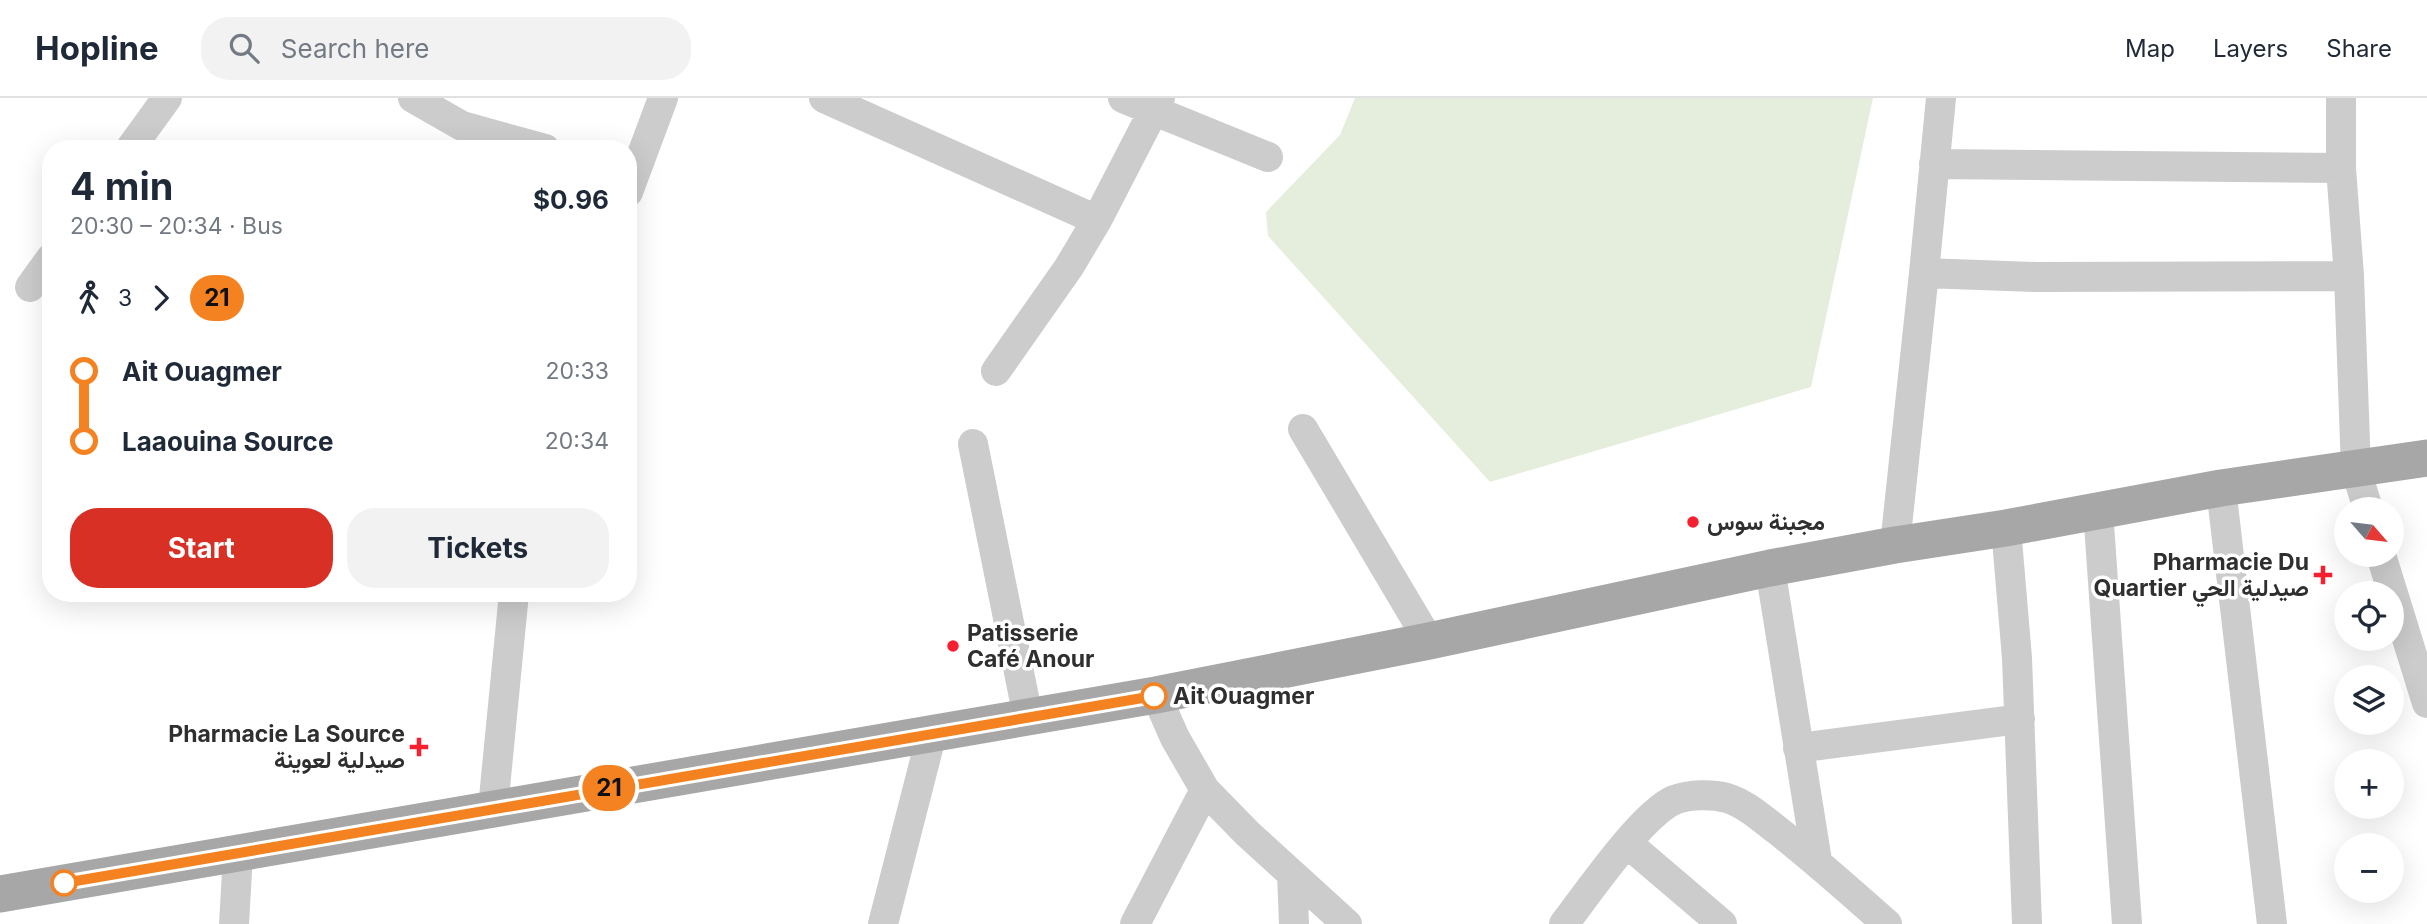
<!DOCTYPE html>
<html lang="en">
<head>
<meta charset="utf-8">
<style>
  body { margin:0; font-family:Inter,Vazirmatn,sans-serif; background:#f2f2f3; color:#1f2937; height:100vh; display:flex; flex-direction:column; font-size:26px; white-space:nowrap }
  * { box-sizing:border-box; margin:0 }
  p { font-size:23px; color:#747a83 }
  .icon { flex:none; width:38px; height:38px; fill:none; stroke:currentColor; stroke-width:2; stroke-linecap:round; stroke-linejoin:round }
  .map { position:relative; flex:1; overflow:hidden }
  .panel { position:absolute; left:42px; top:42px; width:595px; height:462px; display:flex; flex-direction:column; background:#fff; border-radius:28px; box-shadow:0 7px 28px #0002 }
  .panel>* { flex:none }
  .badge { padding:0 14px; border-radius:23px; font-size:24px; line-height:46px }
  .needle { width:46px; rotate:118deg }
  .fabs { position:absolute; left:2334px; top:399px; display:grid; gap:14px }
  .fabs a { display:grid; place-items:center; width:70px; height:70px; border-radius:50%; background:#fff; box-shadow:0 7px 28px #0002; font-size:35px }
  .map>.badge { position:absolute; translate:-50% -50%; box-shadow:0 0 0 4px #fff }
  .legs { display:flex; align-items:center; gap:10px; height:77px; padding:0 28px; font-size:23px }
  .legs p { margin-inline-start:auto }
  .overview { display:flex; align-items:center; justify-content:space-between; height:119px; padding:0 28px }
  h1 { font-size:38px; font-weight:700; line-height:52px }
  .cta { display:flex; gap:14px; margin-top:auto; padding:14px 28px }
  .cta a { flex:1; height:80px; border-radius:28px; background:#d93025; color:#fff; font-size:28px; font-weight:700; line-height:80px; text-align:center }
  .cta a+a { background:#f2f2f3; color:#1f2937 }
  ul { padding:0 28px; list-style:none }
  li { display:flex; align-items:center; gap:24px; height:70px; font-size:26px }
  li i { display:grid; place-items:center; width:10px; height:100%; margin:0 9px; background:currentColor }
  li i::after { content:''; width:18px; height:18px; margin:-9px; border:5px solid; border-radius:50%; background:#fff }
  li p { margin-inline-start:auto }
  li:first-child i { background:linear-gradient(#0000 50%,currentColor 0) }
  li:last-child i { background:linear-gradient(currentColor 50%,#0000 0) }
  header { display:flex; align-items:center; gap:42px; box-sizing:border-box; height:98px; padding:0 35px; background:#fff; border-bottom:2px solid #e0e1e3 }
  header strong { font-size:33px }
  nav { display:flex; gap:38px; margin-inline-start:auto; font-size:24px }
  .search { width:490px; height:63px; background:#f2f2f3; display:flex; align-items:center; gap:18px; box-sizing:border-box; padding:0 24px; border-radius:28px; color:#747a83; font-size:26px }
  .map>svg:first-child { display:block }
  .green { fill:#e5eedc }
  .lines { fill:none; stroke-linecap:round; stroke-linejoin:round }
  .minor { stroke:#ccc; stroke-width:30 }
  .major { stroke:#a7a7a7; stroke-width:37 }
  .line-1-casing { stroke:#fff; stroke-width:16 }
  .line-1 { stroke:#f58220; stroke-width:10 }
  .poi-dot { fill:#f72031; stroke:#fff; stroke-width:2.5 }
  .stop-1-dot { fill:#fff; stroke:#f58220; stroke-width:3.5 }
  .labels { text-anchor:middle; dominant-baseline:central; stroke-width:7; stroke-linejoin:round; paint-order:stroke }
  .poi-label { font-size:23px; font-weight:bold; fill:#2f2f2f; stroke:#fff; text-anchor:start }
  .stop-label { font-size:23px; font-weight:bold; fill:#2f2f2f; stroke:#fff; text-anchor:start }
</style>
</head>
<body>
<header>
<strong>Hopline</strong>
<div class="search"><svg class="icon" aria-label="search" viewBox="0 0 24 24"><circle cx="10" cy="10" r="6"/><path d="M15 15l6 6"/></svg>Search here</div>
<nav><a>Map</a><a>Layers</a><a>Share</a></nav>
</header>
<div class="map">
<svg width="2427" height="826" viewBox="0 0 2427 826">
  <rect width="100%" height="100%" fill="#fff"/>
  <path class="green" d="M 1355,0 L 1873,0 L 1811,289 L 1490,384 L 1268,138 L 1266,114 L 1340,37 Z"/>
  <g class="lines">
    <path class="minor" d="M 413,0 L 462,28 L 545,51
      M 824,0 L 1097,122
      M 1123,0 L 1268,59
      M 1941,0 L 1924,175 L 2037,179 L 2349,178
      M 2341,0 L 2341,70 L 2349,178 L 2356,372 L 2368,411
      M 130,51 L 167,0
      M 1934,66 L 2341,70
      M 628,94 L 663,0
      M 30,189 L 51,160
      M 996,273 L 1069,169 L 1097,122 L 1160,0
      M 1303,331 L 1429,543
      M 973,346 L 1028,619
      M 2221,390 L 2272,826
      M 2098,412 L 2127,826
      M 2006,430 L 2017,560 L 2027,826
      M 1895,447 L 1924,175
      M 2381,457 L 2427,605
      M 1770,470 L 1817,763
      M 1156,597 L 1175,640 L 1205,692 L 1248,736 L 1347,826
      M 1798,650 L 2020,621
      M 493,710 L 514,495
      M 1627,745 L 1722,826
      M 1292,776 L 1294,826
      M 234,826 L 238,756
      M 883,826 L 932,635
      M 1135,826 L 1205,692
      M 1564,826 C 1588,795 1641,717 1674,702 C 1690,696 1712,696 1727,700 C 1746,706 1761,720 1777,732 C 1815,762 1851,794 1887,826"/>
    <path class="major" d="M 0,796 L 1156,597 L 1429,543 L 1770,470 L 1895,447 L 2006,430 L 2221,390 L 2427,360"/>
  </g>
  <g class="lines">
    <g class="line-1-casing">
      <path id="line-1" d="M 64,785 L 1154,598"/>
    </g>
    <use href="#line-1" class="line-1"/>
  </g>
  <g class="poi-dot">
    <circle cx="1693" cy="424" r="7"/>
    <path d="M2319.5 466.5h7v7h7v7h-7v7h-7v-7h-7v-7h7z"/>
    <circle cx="953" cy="548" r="7"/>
    <path d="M415.5 638.5h7v7h7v7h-7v7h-7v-7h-7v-7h7z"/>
  </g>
  <g class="stop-1-dot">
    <circle cx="1154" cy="598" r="12"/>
    <circle cx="64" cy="785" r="12"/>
  </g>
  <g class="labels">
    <g class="poi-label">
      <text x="1707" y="424">مجبنة سوس</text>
      <text x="2309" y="464" text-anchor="end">Pharmacie Du<tspan x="2309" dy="26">Quartier صيدلية الحي</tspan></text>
      <text x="967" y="535">Patisserie<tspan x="967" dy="26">Café Anour</tspan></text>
      <text x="405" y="636" text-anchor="end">Pharmacie La Source<tspan x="405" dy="26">صيدلية لعوينة</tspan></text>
    </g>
    <g class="stop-label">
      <text x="1173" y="598">Ait Ouagmer</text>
    </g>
  </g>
</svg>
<div class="fabs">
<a><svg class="needle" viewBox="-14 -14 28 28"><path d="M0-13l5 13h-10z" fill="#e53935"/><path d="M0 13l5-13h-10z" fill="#747a83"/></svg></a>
<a><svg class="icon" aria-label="locate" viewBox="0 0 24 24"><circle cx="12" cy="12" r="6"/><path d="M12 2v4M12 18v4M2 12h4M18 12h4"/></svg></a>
<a><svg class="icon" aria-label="layers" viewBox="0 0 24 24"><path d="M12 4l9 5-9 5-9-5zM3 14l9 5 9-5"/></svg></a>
<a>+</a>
<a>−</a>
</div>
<b class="badge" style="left:609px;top:690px;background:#f58220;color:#111">21</b>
<section class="panel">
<div class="overview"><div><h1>4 min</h1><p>20:30 – 20:34 · Bus</p></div><b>$0.96</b></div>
<div class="legs"><svg class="icon" aria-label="walk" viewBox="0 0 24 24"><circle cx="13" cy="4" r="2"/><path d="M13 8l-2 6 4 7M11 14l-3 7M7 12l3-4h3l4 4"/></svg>3<svg class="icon" aria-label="forward" viewBox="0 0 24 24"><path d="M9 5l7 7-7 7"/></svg><b class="badge" style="background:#f58220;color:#111">21</b></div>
<ul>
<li><i style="color:#f58220"></i><b>Ait Ouagmer</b><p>20:33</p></li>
<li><i style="color:#f58220"></i><b>Laaouina Source</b><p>20:34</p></li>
</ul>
<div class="cta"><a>Start</a><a>Tickets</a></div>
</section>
</div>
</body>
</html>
